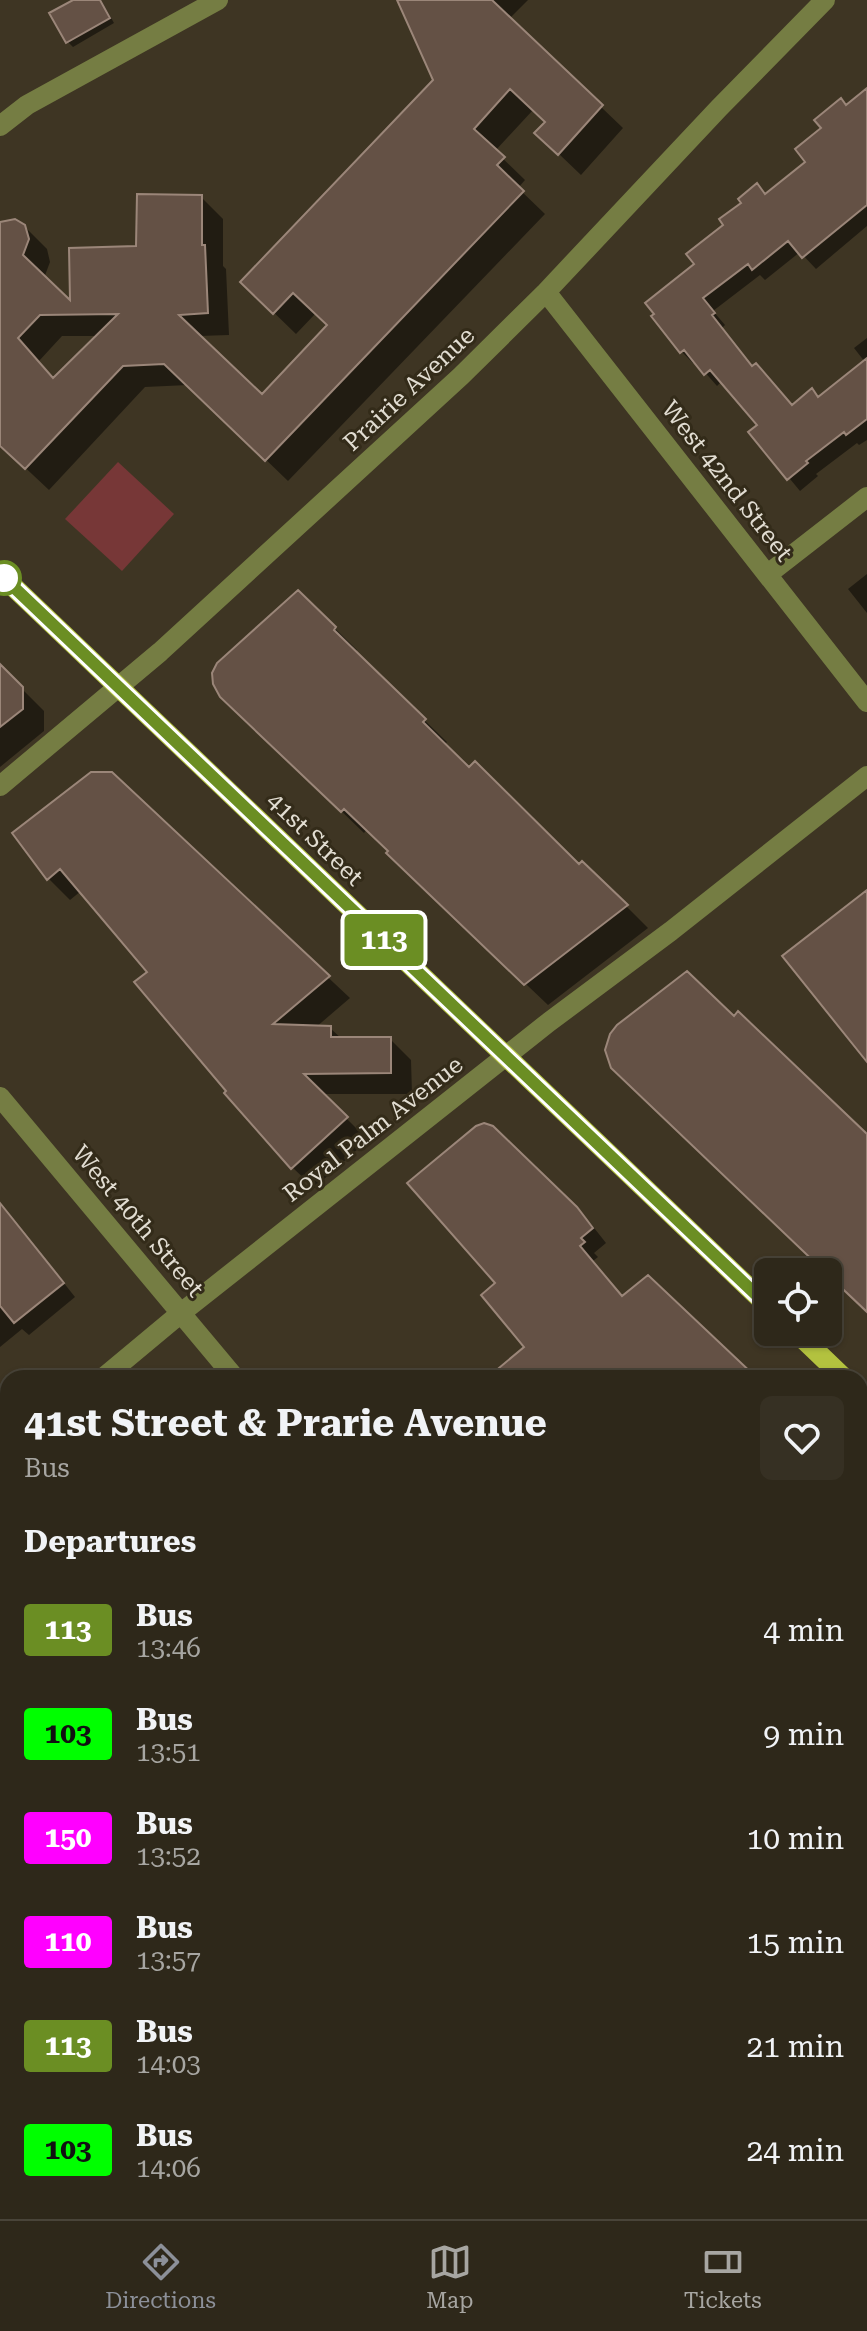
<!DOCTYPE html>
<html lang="en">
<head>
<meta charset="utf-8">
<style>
  body { margin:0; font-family:"Roboto Serif",serif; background:#363023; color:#f1f3f6; height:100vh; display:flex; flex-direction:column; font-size:30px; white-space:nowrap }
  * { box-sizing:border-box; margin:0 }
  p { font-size:26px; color:#a7a6a2 }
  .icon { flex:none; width:44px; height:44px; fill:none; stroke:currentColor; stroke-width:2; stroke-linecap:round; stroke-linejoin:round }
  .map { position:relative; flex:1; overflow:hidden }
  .panel { position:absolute; left:0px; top:1370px; width:868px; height:850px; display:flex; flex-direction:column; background:#2e281a; border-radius:24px 24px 0 0; box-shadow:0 2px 6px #0004,0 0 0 2px #494439 }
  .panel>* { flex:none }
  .badge { padding:0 16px; border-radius:6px; font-size:28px; line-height:52px }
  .controls { position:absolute; left:754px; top:1258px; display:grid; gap:16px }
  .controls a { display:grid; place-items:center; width:88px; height:88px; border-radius:12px; background:#2e281a; box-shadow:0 2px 6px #0004,0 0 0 2px #494439; font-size:40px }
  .map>.badge { position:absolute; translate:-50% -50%; box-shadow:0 0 0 4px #fff }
  h2 { padding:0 24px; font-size:30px; line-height:72px }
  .round { display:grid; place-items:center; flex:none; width:84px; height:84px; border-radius:12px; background:#363023 }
  .headline { display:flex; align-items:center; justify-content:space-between; height:136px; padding:0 24px }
  h1 { font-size:38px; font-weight:700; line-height:60px }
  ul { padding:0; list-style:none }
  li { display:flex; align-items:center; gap:24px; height:104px; padding:0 24px }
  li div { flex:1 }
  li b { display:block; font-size:30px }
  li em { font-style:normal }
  li .badge { min-width:88px; font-weight:700; text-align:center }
  .tab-bar { display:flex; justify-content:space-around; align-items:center; height:112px; border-top:2px solid #494439; background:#2e281a; font-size:22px; color:#a7a6a2 }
  .tab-bar a { display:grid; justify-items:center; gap:4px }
  .tab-bar .active { color:#8c9099 }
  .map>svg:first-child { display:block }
  .green { fill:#773737 }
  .shadow { fill:#0007; fill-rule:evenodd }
  .building { fill:#645145; stroke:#9b8679; stroke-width:2; fill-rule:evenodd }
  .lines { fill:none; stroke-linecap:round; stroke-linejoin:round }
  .minor { stroke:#757d43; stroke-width:20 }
  .major { stroke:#b3c23f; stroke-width:20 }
  .line-casing { stroke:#fff; stroke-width:18 }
  .line { stroke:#6b8e23; stroke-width:12 }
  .stop-dot { fill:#fff; stroke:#6b8e23; stroke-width:4 }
  .labels { text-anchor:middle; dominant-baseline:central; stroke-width:6; stroke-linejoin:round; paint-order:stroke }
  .street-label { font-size:24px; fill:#e2ddd2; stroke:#332b19 }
</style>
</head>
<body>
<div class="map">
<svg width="867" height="2219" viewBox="0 0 867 2219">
  <rect width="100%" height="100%" fill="#3e3523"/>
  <path class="green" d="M 118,462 L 174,514 L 122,571 L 65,519 Z"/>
  <path class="shadow" d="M 77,0 L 101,0 L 114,23 L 73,47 L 68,42 Z
    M 399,0 L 528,0 L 509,19 L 623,128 L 581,175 L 537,133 L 547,122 L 533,110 L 495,151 L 525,180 L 518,188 L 545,214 L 288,481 L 188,385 L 145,387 L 49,490 L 0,444 L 0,224 L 24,226 L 47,249 L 50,262 L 44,278 L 72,305 L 201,197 L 223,219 L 223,266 L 226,269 L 229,335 L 199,336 L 262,397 L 329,326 L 316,313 L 296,334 L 265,304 L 435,81 ZM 62,336 L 99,336 L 54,379 L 39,361 Z
    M 867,91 L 867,226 L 816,269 L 800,252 L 765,280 L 760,275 L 713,311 L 725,325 L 722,328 L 753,368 L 792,407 L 819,399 L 865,362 L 854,348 L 867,338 L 867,440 L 859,445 L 857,443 L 816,474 L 818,476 L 800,491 L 751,432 L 760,426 L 722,381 L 717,386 L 695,361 L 693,363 L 682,352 L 696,265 L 757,186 L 767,196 L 808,163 L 846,107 Z
    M 867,574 L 867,613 L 848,589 Z
    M 298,592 L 357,650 L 355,653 L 447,742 L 444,745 L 579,867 L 626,906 L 648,928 L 548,1005 L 411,875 L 367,829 L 364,833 L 245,718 Z
    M 0,667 L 44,711 L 44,731 L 0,767 Z
    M 111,774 L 350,998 L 315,1028 L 330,1028 L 342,1039 L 390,1039 L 411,1060 L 412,1094 L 322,1094 L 368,1140 L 314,1188 L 292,1167 L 229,1092 L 150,972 L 81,891 L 70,900 L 49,879 L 14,834 Z
    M 0,1206 L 12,1218 L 75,1297 L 29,1335 L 22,1329 L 0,1347 Z
    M 576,1209 L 591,1224 L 606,1243 L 594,1253 L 598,1257 L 593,1261 L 624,1298 L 754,1378 L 490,1378 L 527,1347 Z
    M 860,1480 L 867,1487 L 867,1630 L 860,1636 Z
    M 8,1598 L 8,1693 L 0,1700 L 0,1605 Z
    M 867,1709 L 867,1758 L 860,1750 L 860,1715 Z
    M 0,2199 L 11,2215 L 5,2219 L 0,2219 Z
    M 54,2212 L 156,2212 L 148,2219 L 60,2219 Z
    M 471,2212 L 554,2212 L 545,2219 L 463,2219 Z"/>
  <path class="building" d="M 73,0 L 100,0 L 110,18 L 66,43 L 49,13 Z
    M 397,0 L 492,0 L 603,105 L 558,155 L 534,133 L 545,122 L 510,89 L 474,129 L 505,157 L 497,165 L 524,191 L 265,461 L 164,364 L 123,366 L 25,469 L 0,446 L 0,222 L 15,219 L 25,225 L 29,239 L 23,255 L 70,300 L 69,248 L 136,246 L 137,194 L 202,195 L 202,245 L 205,245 L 208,313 L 179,315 L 262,394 L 327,325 L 293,293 L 273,314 L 240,282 L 433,80 ZM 118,314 L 53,378 L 18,338 L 40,315 Z
    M 867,88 L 867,205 L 802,258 L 788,241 L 752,270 L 748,264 L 703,298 L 715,313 L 712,315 L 752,366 L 756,363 L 792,405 L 812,388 L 818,397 L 867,358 L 867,419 L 846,435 L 844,432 L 806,461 L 808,463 L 787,480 L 748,432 L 757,425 L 710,370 L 704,375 L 684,350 L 680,353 L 651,316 L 654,314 L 645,303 L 694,264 L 686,254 L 723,225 L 719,219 L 741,203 L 738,199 L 757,183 L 765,194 L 805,162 L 795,149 L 821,128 L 814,120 L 841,98 L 846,105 Z
    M 298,590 L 336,627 L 334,630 L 426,719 L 423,722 L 469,767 L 475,761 L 579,864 L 582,861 L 628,905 L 524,985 L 386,853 L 388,851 L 344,809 L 341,812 L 220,697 L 213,684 L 212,673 L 217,663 Z
    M 0,664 L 23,687 L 23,709 L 0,727 Z
    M 91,772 L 112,772 L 330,976 L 273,1024 L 331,1026 L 331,1037 L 391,1037 L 391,1073 L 304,1074 L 348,1117 L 291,1169 L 224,1093 L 226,1091 L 134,982 L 147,972 L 60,869 L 47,880 L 12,833 Z
    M 867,890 L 867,1062 L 782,956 Z
    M 687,971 L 734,1016 L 738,1011 L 867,1134 L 867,1312 L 828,1275 L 828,1272 L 825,1272 L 611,1068 L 605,1050 L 610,1034 L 617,1025 Z
    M 484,1123 L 493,1126 L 577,1207 L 593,1228 L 581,1238 L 585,1242 L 580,1246 L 622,1296 L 648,1275 L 757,1378 L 487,1378 L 524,1347 L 481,1295 L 495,1283 L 407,1183 L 476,1126 Z
    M 0,1203 L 64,1283 L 14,1323 L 0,1306 Z"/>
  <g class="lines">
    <path class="minor" d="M 0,126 L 27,105 L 218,0
      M 546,292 L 867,702
      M 768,574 L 867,497
      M 0,786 L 160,652 L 461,376 L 546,292 L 719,108 L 825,0
      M 0,1097 L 235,1378
      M 103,1378 L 181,1313 L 549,1022 L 671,931 L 867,776
      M 0,1464 L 8,1458
      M 860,1659 L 867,1653
      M 860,2059 L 867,2050
      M 0,2108 L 8,2104"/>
    <path class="major" d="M 0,574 L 768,1306
      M 796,1332 L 844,1378
      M 860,1393 L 867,1400
      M 860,2079 L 867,2076
      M 860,2134 L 867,2130
      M 672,2219 L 680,2212
      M 741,2219 L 750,2212"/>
  </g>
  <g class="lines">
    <g class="line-casing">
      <path id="line" d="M 0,574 L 768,1306"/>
    </g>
    <use href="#line" class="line"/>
  </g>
  <circle class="stop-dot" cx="4" cy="578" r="16"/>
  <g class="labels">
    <g class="street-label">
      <text transform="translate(409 389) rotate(-43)">Prairie Avenue</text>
      <text transform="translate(727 481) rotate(52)">West 42nd Street</text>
      <text transform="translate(315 839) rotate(44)">41st Street</text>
      <text transform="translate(373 1129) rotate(-38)">Royal Palm Avenue</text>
      <text transform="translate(138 1221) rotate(50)">West 40th Street</text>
    </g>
  </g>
</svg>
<div class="controls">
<a><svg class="icon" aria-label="locate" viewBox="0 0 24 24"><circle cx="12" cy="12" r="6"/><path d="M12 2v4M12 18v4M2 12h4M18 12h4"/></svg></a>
</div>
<b class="badge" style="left:384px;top:940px;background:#6b8e23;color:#fff">113</b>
<section class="panel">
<div class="headline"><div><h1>41st Street &amp; Prarie Avenue</h1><p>Bus</p></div><a class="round"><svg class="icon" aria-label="heart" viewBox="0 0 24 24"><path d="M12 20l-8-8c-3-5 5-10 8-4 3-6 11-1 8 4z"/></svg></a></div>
<h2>Departures</h2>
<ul>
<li><span class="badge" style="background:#6b8e23;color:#fff">113</span><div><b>Bus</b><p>13:46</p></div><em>4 min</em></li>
<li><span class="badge" style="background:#0f0;color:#111">103</span><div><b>Bus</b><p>13:51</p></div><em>9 min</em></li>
<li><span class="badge" style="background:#f0f;color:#fff">150</span><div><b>Bus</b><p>13:52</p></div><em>10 min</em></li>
<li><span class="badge" style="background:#f0f;color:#fff">110</span><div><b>Bus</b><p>13:57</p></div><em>15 min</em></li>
<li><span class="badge" style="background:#6b8e23;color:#fff">113</span><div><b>Bus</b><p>14:03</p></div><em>21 min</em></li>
<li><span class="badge" style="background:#0f0;color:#111">103</span><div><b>Bus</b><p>14:06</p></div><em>24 min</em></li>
</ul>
</section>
</div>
<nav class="tab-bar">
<a class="active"><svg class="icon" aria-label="directions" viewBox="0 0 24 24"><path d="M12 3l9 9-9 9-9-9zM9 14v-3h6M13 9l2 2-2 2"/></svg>Directions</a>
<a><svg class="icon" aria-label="map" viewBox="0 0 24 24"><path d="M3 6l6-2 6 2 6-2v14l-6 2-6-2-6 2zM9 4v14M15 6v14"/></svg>Map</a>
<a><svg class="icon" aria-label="tickets" viewBox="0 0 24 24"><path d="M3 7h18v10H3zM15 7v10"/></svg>Tickets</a>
</nav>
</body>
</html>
